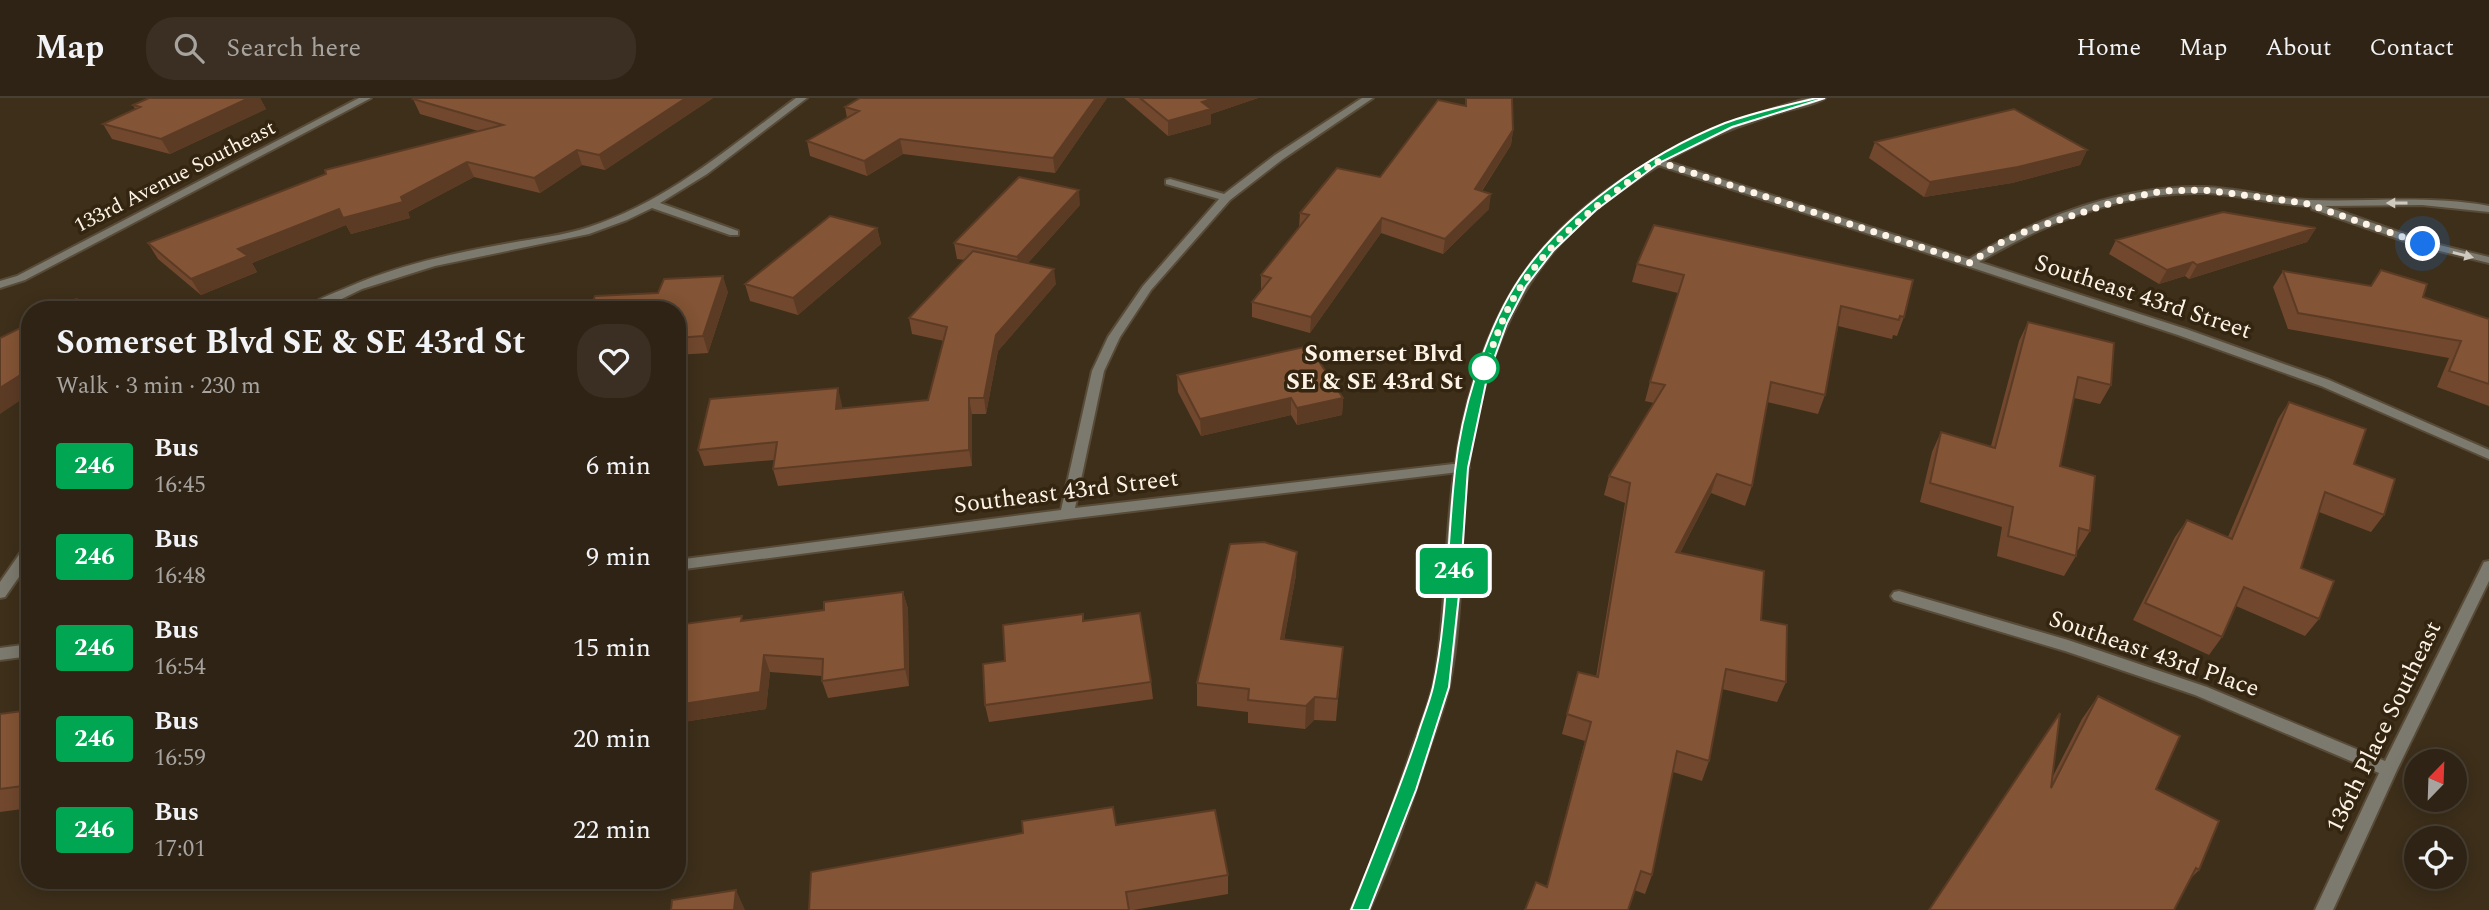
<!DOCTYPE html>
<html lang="en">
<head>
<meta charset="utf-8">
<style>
  body { margin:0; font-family:Spectral,serif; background:#3a2f22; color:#f1f3f6; height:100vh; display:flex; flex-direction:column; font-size:26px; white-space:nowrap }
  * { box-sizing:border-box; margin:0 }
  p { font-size:23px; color:#a7a4a0 }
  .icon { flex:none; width:38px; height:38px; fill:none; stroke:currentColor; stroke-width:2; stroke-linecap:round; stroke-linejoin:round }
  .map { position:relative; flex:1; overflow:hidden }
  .details { position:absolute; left:21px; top:203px; width:665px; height:588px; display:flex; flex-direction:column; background:#2e2314; border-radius:28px; box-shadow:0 4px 18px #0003,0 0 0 2px #494034 }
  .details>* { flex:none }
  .badge { padding:0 14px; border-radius:5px; font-size:24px; line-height:46px }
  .needle { width:46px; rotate:23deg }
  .fabs { position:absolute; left:2404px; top:651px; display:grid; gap:14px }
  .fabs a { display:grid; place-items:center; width:63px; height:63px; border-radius:50%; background:#2e2314; box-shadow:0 4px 18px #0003,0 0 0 2px #494034; font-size:35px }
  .you { position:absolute; width:35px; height:35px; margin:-18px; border:5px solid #fff; border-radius:50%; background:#1a73e8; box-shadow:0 0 0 10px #1a73e833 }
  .map>.badge { position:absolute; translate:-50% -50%; box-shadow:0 0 0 4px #fff }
  .round { display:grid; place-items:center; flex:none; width:74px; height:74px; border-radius:28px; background:#3a2f22 }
  .summary { display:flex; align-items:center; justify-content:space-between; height:119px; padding:0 35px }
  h1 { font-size:33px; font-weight:700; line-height:52px }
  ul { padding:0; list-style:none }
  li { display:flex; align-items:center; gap:21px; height:91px; padding:0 35px }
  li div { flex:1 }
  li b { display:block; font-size:26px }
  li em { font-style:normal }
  li .badge { min-width:77px; font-weight:700; text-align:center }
  header { display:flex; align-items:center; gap:42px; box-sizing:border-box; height:98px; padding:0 35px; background:#2e2314; border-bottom:2px solid #494034 }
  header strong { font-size:33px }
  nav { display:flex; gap:38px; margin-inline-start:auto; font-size:24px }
  .search { width:490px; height:63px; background:#3a2f22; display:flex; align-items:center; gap:18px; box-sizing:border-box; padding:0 24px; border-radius:28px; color:#a7a4a0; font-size:26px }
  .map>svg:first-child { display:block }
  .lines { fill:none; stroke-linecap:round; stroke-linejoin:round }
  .minor-casing { stroke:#584b37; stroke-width:4 }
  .tertiary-casing { stroke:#584b37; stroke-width:4 }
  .minor { fill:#7c7a6e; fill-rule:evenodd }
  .tertiary { fill:#7c7a6e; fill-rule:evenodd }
  .wall { fill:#71482e }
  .shaded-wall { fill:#5c3b25 }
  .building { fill:#835435; stroke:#5c3b25; stroke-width:2 }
  .oneway { fill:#d0c9bd }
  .line { fill:#00a651; stroke:#fff; stroke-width:2 }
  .walk { stroke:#fdf4e7; stroke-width:7; stroke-dasharray:0 12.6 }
  .stop-dot { fill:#fff; stroke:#00a651; stroke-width:3.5 }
  .labels { text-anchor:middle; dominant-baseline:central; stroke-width:7; stroke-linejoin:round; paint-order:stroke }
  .far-street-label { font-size:21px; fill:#fdf4e7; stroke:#332510 }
  .street-label { font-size:24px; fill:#fdf4e7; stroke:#332510 }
  .stop-label { font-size:24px; font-weight:bold; fill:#fdf4e7; stroke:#332510; text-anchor:end }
</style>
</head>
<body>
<header>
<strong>Map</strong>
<div class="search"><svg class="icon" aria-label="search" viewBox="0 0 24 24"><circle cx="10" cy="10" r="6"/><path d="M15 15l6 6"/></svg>Search here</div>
<nav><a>Home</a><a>Map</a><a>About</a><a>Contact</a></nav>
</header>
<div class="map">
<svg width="2489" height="812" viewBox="0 0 2489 812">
  <rect width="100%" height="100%" fill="#3d2f1a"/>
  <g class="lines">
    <g class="minor-casing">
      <path id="minor" d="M 359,0 L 371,0 L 25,182 L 0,190 L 0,183 L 17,178 Z
        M 796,0 L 807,0 L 707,76 L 660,105 L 738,133 L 738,137 L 730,137 L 652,110 L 627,122 L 589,136 L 435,168 L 362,191 L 319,212 L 303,212 C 314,202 332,196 346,190 C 398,167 454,155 510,145 C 536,140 563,138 589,129 C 667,104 731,48 796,0 Z
        M 1362,0 L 1373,0 L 1283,61 L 1230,102 L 1151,192 L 1120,239 L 1104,273 L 1075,410 L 1462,365 L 1469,370 L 1467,373 L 1067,421 L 677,472 L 677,462 L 1061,412 L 1092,273 L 1108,239 L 1143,188 L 1219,101 L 1166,86 L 1166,82 L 1170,81 L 1224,96 L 1275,57 Z
        M 1656,60 L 1969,161 C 2038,119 2122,87 2204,89 C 2239,90 2274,101 2309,102 C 2370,104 2429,97 2489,108 L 2489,114 L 2422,107 L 2325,108 L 2427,144 L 2489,159 L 2489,165 L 2419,148 L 2312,111 L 2311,108 C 2275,107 2240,96 2204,95 C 2125,93 2046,124 1979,164 L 2186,231 L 2329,282 L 2489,352 L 2489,361 L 2321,288 L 2178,237 L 1652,65 L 1651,63 Z
        M 30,447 L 30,463 L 5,499 L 0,500 L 0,484 L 25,448 Z
        M 2489,463 L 2489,483 L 2397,672 L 2333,812 L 2315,812 L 2379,675 L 2195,597 L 2065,553 L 1894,502 L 1891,498 L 1894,494 L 1899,493 L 2068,542 L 2207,589 L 2385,663 L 2482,468 L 2484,464 Z
        M 30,546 L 30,558 L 0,562 L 0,550 Z"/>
    </g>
    <g class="tertiary-casing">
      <path id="tertiary" d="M 1809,0 L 1825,0 C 1814,7 1798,9 1785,13 C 1770,17 1755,23 1740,28 C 1684,49 1632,81 1586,120 C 1506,190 1474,295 1465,399 C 1460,462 1462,526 1449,588 C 1444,611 1435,632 1428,654 C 1411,707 1393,761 1369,812 L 1351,812 C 1374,760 1393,708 1411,654 C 1419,631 1429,608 1434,584 C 1447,513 1444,440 1455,369 C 1463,314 1478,258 1504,208 C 1564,94 1691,33 1809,0 Z"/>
    </g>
    <use href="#minor" class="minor"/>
    <use href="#tertiary" class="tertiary"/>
  </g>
  <path class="wall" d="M 149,0 L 260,0 L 266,11 L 170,56 L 112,41 L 103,26 L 135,11 L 133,7 Z
    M 713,0 L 605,72 L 582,67 L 540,95 L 474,79 L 408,114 L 410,120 L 351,136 L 346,127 L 252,165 L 257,174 L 201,197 L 158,161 L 148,145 L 478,33 L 420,16 L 413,1 Z
    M 1107,0 L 1055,75 L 903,56 L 867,78 L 810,58 L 807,43 L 847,20 L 845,9 Z
    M 1124,0 L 1258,0 L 1211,16 L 1211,26 L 1168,38 Z
    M 1465,0 L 1512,0 L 1513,32 L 1511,47 L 1482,93 L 1489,111 L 1443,156 L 1381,135 L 1310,235 L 1252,219 L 1252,204 L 1261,192 L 1261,177 L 1299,130 L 1300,115 L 1380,79 L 1465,8 Z
    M 1875,44 L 2087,52 L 2080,67 L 2012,85 L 1924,99 L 1869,60 Z
    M 1080,107 L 1028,165 L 1056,186 L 998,253 L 986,316 L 972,316 L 972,368 L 778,388 L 773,371 L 774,362 L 704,368 L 698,352 L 842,307 L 842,310 L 928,302 L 944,243 L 912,236 L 909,220 L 965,162 L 957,161 L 954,145 Z
    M 877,130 L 881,146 L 798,217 L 750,203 L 745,186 Z
    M 2316,130 L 2307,144 L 2189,181 L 2185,178 L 2159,186 L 2109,156 L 2116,142 Z
    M 1637,166 L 1904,219 L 1897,238 L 1893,237 L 1892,241 L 1838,228 L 1825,297 L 1818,316 L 1767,304 L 1752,388 L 1745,408 L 1711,395 L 1680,455 L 1761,522 L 1786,584 L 1777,604 L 1722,591 L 1709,663 L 1702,683 L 1673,674 L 1652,777 L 1645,796 L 1634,792 L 1547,789 L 1585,643 L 1562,636 L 1578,574 L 1596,579 L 1625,405 L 1604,397 L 1609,378 L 1654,305 L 1645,303 L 1650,284 L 1678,195 L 1632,184 Z
    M 2283,173 L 2423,199 L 2489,221 L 2489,308 L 2437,289 L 2449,260 L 2288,231 L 2273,189 Z
    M 728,194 L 708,255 L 677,257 L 677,212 L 658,195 Z
    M 2028,224 L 2111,287 L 2100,306 L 2074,300 L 2060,368 L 2090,433 L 2078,452 L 2077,452 L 2076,458 L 2064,478 L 1997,458 L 2002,429 L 1920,404 L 1932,354 L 1941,334 L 1991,348 L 2019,243 Z
    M 1177,277 L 1343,300 L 1342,317 L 1297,327 L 1291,317 L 1201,338 L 1178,294 Z
    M 2289,304 L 2354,366 L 2384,417 L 2371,434 L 2319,414 L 2301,470 L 2319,521 L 2305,538 L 2236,508 L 2222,539 L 2209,557 L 2133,522 L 2175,439 L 2187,422 L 2228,439 L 2278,321 Z
    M 1296,477 L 1284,542 L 1343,549 L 1336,623 L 1314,622 L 1305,631 L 1248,625 L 1248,614 L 1197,608 L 1197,585 Z
    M 903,494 L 908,511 L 909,588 L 828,600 L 822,583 L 822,578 L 770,574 L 766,611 L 677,625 L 677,527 L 744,522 L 824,512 Z
    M 1084,523 L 1151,584 L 1153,601 L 989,624 L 985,607 L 1005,563 Z
    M 2098,598 L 2156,691 L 2199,772 L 2190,781 L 1929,812 L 2052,680 L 2082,621 Z
    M 30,612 L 30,710 L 0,714 L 0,616 Z
    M 1116,727 L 1228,777 L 1228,796 L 1133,812 L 809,812 Z"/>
  <path class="shaded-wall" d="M 249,0 L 260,0 L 266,11 L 170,56 L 161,41 Z
    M 686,0 L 713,0 L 605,72 L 599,57 Z
    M 1096,0 L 1107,0 L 1055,75 L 1053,60 Z
    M 1214,0 L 1258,0 L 1211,16 L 1211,26 L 1168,38 L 1168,23 L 1202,4 Z
    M 1513,32 L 1511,47 L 1473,106 L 1475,91 Z
    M 900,41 L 903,56 L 867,78 L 864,63 Z
    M 577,52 L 582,67 L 540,95 L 534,80 Z
    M 2087,52 L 2080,67 L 2012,85 L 1924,99 L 1930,84 Z
    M 467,64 L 474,79 L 408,114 L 410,120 L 351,136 L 346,127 L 252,165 L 257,174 L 201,197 L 191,181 L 238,151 L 339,111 L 401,99 Z
    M 1079,92 L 1080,107 L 1019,175 L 1017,159 Z
    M 1491,96 L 1489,111 L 1443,156 L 1445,141 Z
    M 1382,120 L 1381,135 L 1310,235 L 1311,219 Z
    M 877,130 L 881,146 L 798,217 L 793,200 Z
    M 2316,130 L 2307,144 L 2189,181 L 2197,167 Z
    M 2193,164 L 2185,178 L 2159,186 L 2167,172 Z
    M 1054,171 L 1056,186 L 998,253 L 986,316 L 984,300 L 996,237 Z
    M 723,178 L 728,194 L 708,255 L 703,238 Z
    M 30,271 L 30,296 L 0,316 L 0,290 Z
    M 838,290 L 842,307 L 840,327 L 836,311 Z
    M 969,300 L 972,316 L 972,368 L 969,352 Z
    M 1291,300 L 1291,317 L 1201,338 L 1200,321 Z
    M 1343,300 L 1342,317 L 1297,327 L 1297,310 Z
    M 1717,376 L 1711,395 L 1670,474 L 1676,454 Z
    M 1297,454 L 1296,477 L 1280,564 L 1281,541 Z
    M 903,494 L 908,511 L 909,588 L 905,571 Z
    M 764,557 L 770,574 L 766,611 L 677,625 L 677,607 Z
    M 1315,599 L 1314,622 L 1305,631 L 1306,608 Z
    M 736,792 L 745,812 L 734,812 Z"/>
  <path class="building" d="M 149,0 L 249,0 L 161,41 L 103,26 L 140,9 L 133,7 Z
    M 415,0 L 686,0 L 599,57 L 577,52 L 534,80 L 467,64 L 401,99 L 403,104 L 343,120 L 339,111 L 238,151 L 248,158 L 191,181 L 148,145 L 326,76 L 325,72 L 503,27 L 413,1 Z
    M 860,0 L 1096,0 L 1053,60 L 900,41 L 864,63 L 807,43 L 859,13 L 845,9 Z
    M 1140,0 L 1214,0 L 1202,4 L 1211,11 L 1168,23 Z
    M 1466,0 L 1512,0 L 1513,32 L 1475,91 L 1491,96 L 1445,141 L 1382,120 L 1311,219 L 1252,204 L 1271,180 L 1261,177 L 1309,117 L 1300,115 L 1337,70 L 1380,79 L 1438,2 L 1466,8 Z
    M 2014,11 L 2087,52 L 2018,69 L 1930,84 L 1875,44 Z
    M 1019,79 L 1079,92 L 1017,159 L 954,145 Z
    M 2223,114 L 2316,130 L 2197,167 L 2193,164 L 2167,172 L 2116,142 Z
    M 830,118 L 877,130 L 793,200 L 745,186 Z
    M 1654,127 L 1913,182 L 1904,219 L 1900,218 L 1899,222 L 1841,208 L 1825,297 L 1771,284 L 1752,388 L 1717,376 L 1676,454 L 1764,473 L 1761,522 L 1787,527 L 1786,584 L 1726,571 L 1709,663 L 1677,653 L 1652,777 L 1641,773 L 1628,812 L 1525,812 L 1536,784 L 1547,789 L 1591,624 L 1567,616 L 1578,574 L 1598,579 L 1630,385 L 1609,378 L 1665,287 L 1650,284 L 1684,177 L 1637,166 Z
    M 973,153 L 1054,171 L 996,237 L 984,300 L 969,300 L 969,352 L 773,371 L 777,344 L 698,352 L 710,301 L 838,290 L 836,311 L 928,302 L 947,229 L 909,220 Z
    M 2381,172 L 2427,186 L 2423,199 L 2489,221 L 2489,286 L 2449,273 L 2461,243 L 2298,215 L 2283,173 L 2371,188 Z
    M 723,178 L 703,238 L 677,240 L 677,212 L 589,212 L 595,198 L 658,195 L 664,181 Z
    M 76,201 L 105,212 L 55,212 Z
    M 2028,224 L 2114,245 L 2111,287 L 2078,279 L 2060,368 L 2095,378 L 2090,433 L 2079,430 L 2076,458 L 2008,438 L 2013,409 L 1930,385 L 1941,334 L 1995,350 Z
    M 30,225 L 30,271 L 0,290 L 0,240 Z
    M 1309,248 L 1343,300 L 1297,310 L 1291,300 L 1200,321 L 1177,277 Z
    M 2289,304 L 2366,331 L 2354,366 L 2395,381 L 2384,417 L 2325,394 L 2301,470 L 2334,483 L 2319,521 L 2244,489 L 2222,539 L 2145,505 L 2187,422 L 2232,441 Z
    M 1264,444 L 1297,454 L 1281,541 L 1343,549 L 1337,601 L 1315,599 L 1306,608 L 1248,602 L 1249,591 L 1197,585 L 1230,446 Z
    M 903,494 L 905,571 L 822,583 L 823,561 L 764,557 L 760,594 L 677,607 L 677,527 L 742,518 L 741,523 L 824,512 L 824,504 Z
    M 1140,515 L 1151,584 L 985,607 L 983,566 L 1005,563 L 1003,527 L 1083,516 L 1083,523 Z
    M 2098,598 L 2180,638 L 2156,691 L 2219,723 L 2199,772 L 2196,770 L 2174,812 L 1929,812 L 2060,615 L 2051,690 Z
    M 30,612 L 30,687 L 0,691 L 0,616 Z
    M 1113,709 L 1116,727 L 1215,712 L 1228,777 L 1126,794 L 1129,812 L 809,812 L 811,774 L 1023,735 L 1022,723 Z
    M 736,792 L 734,812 L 671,812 L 672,802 Z"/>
  <defs><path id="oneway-solid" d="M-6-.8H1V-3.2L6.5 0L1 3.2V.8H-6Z" transform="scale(1.75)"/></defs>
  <g class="oneway">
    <use href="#oneway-solid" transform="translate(2397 105) rotate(180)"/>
    <use href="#oneway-solid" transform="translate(2463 157) rotate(14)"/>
  </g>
  <path class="line" d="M 1817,0 L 1825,0 L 1732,29 L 1659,65 L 1596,112 L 1554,152 L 1526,188 L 1507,225 L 1487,280 L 1468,370 L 1460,488 L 1449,589 L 1416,692 L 1369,812 L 1351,812 C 1374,755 1397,698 1417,639 C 1422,622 1429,606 1433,589 C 1448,520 1447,443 1455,373 C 1461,315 1484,238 1515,188 C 1558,118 1650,55 1725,25 C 1755,14 1787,7 1817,0 Z"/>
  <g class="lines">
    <path class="walk" d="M 1484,270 C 1496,242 1504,212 1522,187 C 1556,135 1607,100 1656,63 L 1970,165 L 2002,144 L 2031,131 L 2121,102 L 2162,93 L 2204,92 L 2305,105 L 2423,146"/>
  </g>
  <circle class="stop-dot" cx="1484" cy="270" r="14"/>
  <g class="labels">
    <g class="far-street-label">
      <text transform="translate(175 79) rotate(-27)">133rd Avenue Southeast</text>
    </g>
    <g class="street-label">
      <text transform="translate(2143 199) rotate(18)">Southeast 43rd Street</text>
      <text transform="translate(1066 394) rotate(-7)">Southeast 43rd Street</text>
      <text transform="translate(2154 556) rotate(19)">Southeast 43rd Place</text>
      <text transform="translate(2384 629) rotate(-64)">136th Place Southeast</text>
    </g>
    <g class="stop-label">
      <text x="1463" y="256">Somerset Blvd<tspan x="1463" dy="28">SE &amp; SE 43rd St</tspan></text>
    </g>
  </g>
</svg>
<div class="fabs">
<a><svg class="needle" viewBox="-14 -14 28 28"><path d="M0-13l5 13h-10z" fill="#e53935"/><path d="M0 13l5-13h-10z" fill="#a7a4a0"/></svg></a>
<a><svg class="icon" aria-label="locate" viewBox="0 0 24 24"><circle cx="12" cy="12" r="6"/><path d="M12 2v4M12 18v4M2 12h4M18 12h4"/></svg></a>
</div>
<div class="you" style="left:2423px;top:146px"></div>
<b class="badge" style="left:1454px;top:473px;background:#00a651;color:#fff">246</b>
<section class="details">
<div class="summary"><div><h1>Somerset Blvd SE &amp; SE 43rd St</h1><p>Walk · 3 min · 230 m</p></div><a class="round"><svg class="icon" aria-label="heart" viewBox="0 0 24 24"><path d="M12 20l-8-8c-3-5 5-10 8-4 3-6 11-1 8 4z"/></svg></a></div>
<ul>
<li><span class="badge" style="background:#00a651;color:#fff">246</span><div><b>Bus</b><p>16:45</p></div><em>6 min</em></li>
<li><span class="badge" style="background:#00a651;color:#fff">246</span><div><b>Bus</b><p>16:48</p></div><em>9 min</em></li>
<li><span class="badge" style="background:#00a651;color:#fff">246</span><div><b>Bus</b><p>16:54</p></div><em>15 min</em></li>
<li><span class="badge" style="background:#00a651;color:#fff">246</span><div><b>Bus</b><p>16:59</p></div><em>20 min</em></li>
<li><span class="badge" style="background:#00a651;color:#fff">246</span><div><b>Bus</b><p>17:01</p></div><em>22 min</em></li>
</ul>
</section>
</div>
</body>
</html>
